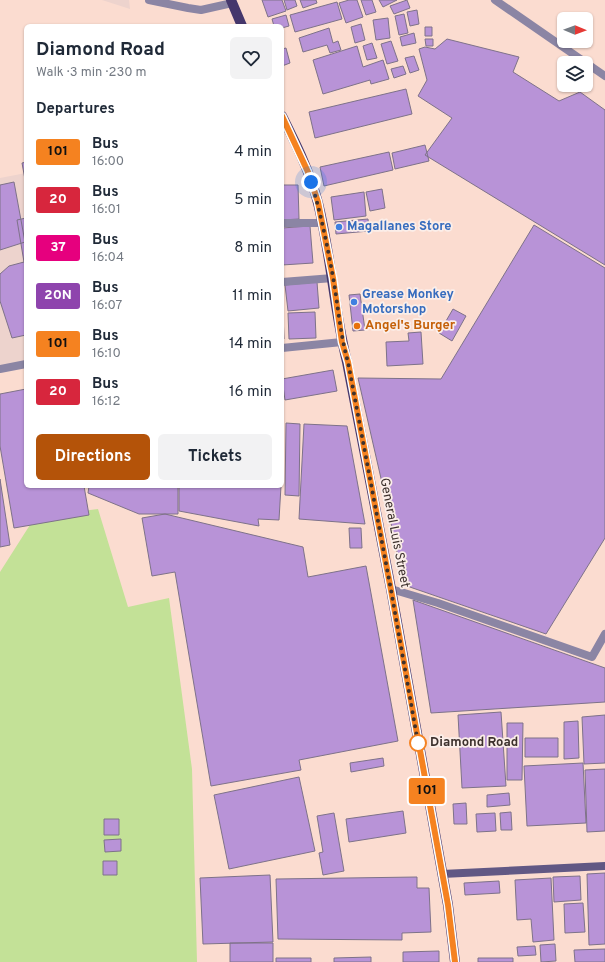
<!DOCTYPE html>
<html lang="en">
<head>
<meta charset="utf-8">
<style>
  body { margin:0; font-family:Overpass,sans-serif; background:#f2f2f3; color:#1f2937; height:100vh; display:flex; flex-direction:column; font-size:15px; white-space:nowrap }
  * { box-sizing:border-box; margin:0 }
  p { font-size:13px; color:#747a83 }
  .icon { flex:none; width:22px; height:22px; fill:none; stroke:currentColor; stroke-width:2; stroke-linecap:round; stroke-linejoin:round }
  .map { position:relative; flex:1; overflow:hidden }
  .side { position:absolute; left:24px; top:24px; width:260px; height:464px; display:flex; flex-direction:column; background:#fff; border-radius:6px; box-shadow:0 1px 3px #0004 }
  .side>* { flex:none }
  .badge { padding:0 8px; border-radius:3px; font-size:14px; line-height:26px }
  .needle { width:26px; rotate:91deg }
  .controls { position:absolute; left:557px; top:12px; display:grid; gap:8px }
  .controls a { display:grid; place-items:center; width:36px; height:36px; border-radius:6px; background:#fff; box-shadow:0 1px 3px #0004; font-size:20px }
  .you { position:absolute; width:20px; height:20px; margin:-10px; border:3px solid #fff; border-radius:50%; background:#1a73e8; box-shadow:0 0 0 6px #1a73e833 }
  .map>.badge { position:absolute; translate:-50% -50%; box-shadow:0 0 0 2px #fff }
  h2 { padding:0 12px; font-size:15px; line-height:36px }
  .round { display:grid; place-items:center; flex:none; width:42px; height:42px; border-radius:6px; background:#f2f2f3 }
  .head { display:flex; align-items:center; justify-content:space-between; height:68px; padding:0 12px }
  h1 { font-size:19px; font-weight:700; line-height:30px }
  .button { display:flex; gap:8px; margin-top:auto; padding:8px 12px }
  .button a { flex:1; height:46px; border-radius:6px; background:#b45309; color:#fff; font-size:16px; font-weight:700; line-height:46px; text-align:center }
  .button a+a { background:#f2f2f3; color:#1f2937 }
  ul { padding:0; list-style:none }
  li { display:flex; align-items:center; gap:12px; height:48px; padding:0 12px }
  li div { flex:1 }
  li b { display:block; font-size:15px }
  li em { font-style:normal }
  li .badge { min-width:44px; font-weight:700; text-align:center }
  .map>svg:first-child { display:block }
  .industrial { fill:#edd3cd }
  .green { fill:#c3e197 }
  .building { fill:#b893d7; stroke:#7e7289 }
  .lines { fill:none; stroke-linecap:round; stroke-linejoin:round }
  .lane { stroke:#8b85a4; stroke-width:8 }
  .street { stroke:#8b85a4; stroke-width:8 }
  .secondary { stroke:#615884; stroke-width:8 }
  .primary { stroke:#45376c; stroke-width:10 }
  .line-casing { stroke:#fff; stroke-width:9 }
  .line { stroke:#f58220; stroke-width:6 }
  .walk { stroke:#3d312d; stroke-width:4; stroke-dasharray:0 7.2 }
  .shop-dot { fill:#3f7fe0; stroke:#fbeee9; stroke-width:1.5 }
  .food-dot { fill:#e8710a; stroke:#fbeee9; stroke-width:1.5 }
  .stop-dot { fill:#fff; stroke:#f58220; stroke-width:2 }
  .labels { text-anchor:middle; dominant-baseline:central; stroke-width:3.5; stroke-linejoin:round; paint-order:stroke }
  .shop-label { font-size:13px; font-weight:bold; fill:#366cbe; stroke:#fbeee9; text-anchor:start }
  .food-label { font-size:13px; font-weight:bold; fill:#c56008; stroke:#fbeee9; text-anchor:start }
  .street-label { font-size:13px; fill:#3d312d; stroke:#fbeee9 }
  .stop-label { font-size:13px; font-weight:bold; fill:#3d312d; stroke:#fbeee9; text-anchor:start }
</style>
</head>
<body>
<div class="map">
<svg width="605" height="962" viewBox="0 0 605 962">
  <rect width="100%" height="100%" fill="#fbdcd0"/>
  <path class="industrial" d="M 102,0 L 129,0 L 130,9 Z
    M 26,173 L 26,364 L 0,368 L 0,178 Z"/>
  <path class="green" d="M 98,509 L 128,607 L 169,598 L 192,769 L 197,962 L 0,962 L 0,572 L 35,517 Z"/>
  <path class="building" d="M 262,0 L 282,0 L 286,11 L 268,17 Z
    M 284,0 L 295,0 L 297,6 L 287,10 Z
    M 300,0 L 316,0 L 317,3 L 303,8 Z
    M 349,0 L 357,0 L 363,17 L 346,23 L 339,3 Z
    M 361,0 L 372,0 L 376,12 L 366,15 Z
    M 379,0 L 397,0 L 383,7 Z
    M 407,0 L 410,8 L 394,14 L 390,6 Z
    M 337,2 L 342,19 L 295,32 L 290,15 Z
    M 417,10 L 419,24 L 410,26 L 407,12 Z
    M 404,14 L 408,33 L 399,35 L 395,16 Z
    M 286,15 L 289,26 L 282,28 L 282,26 L 274,26 L 272,19 Z
    M 388,18 L 390,38 L 376,40 L 373,20 Z
    M 361,24 L 365,40 L 355,43 L 351,27 Z
    M 425,27 L 432,27 L 432,36 L 425,36 Z
    M 329,28 L 333,43 L 338,41 L 341,50 L 330,53 L 327,45 L 303,52 L 299,38 Z
    M 414,33 L 416,43 L 402,46 L 400,37 Z
    M 425,39 L 433,39 L 433,46 L 426,46 Z
    M 447,39 L 519,57 L 513,72 L 559,101 L 580,92 L 605,110 L 605,265 L 425,155 L 452,118 L 418,96 L 427,80 L 419,49 L 425,47 L 435,49 Z
    M 391,41 L 398,61 L 387,64 L 381,44 Z
    M 372,43 L 377,58 L 367,60 L 363,46 Z
    M 357,46 L 363,67 L 383,60 L 389,79 L 371,84 L 370,80 L 323,94 L 313,60 Z
    M 286,48 L 290,63 L 282,66 L 282,49 Z
    M 414,56 L 419,70 L 410,73 L 405,58 Z
    M 403,66 L 406,74 L 394,78 L 391,69 Z
    M 406,89 L 412,114 L 315,138 L 309,112 Z
    M 425,145 L 429,161 L 395,169 L 392,153 Z
    M 389,152 L 393,170 L 324,186 L 320,167 Z
    M 26,162 L 26,185 L 22,163 Z
    M 14,182 L 25,242 L 0,250 L 0,185 Z
    M 282,185 L 298,185 L 299,219 L 282,220 Z
    M 382,189 L 385,208 L 370,211 L 366,192 Z
    M 364,192 L 366,216 L 334,220 L 331,197 Z
    M 26,218 L 26,335 L 12,338 L 0,301 L 0,274 L 9,266 L 24,262 L 17,220 Z
    M 368,219 L 369,231 L 336,234 L 335,222 Z
    M 534,225 L 605,268 L 605,538 L 546,634 L 404,585 L 388,509 L 358,378 L 441,379 Z
    M 310,226 L 313,263 L 282,265 L 282,228 Z
    M 317,282 L 319,308 L 288,311 L 285,285 Z
    M 282,288 L 284,339 L 282,339 Z
    M 360,294 L 365,330 L 353,331 L 349,295 Z
    M 453,309 L 466,316 L 452,341 L 439,333 Z
    M 315,312 L 316,338 L 289,339 L 288,313 Z
    M 421,332 L 423,364 L 387,366 L 386,342 L 409,341 L 408,333 Z
    M 333,370 L 337,391 L 285,400 L 282,379 Z
    M 26,389 L 26,486 L 84,486 L 89,515 L 14,528 L 0,446 L 0,394 Z
    M 286,423 L 300,424 L 299,496 L 285,495 Z
    M 304,424 L 347,426 L 365,524 L 299,519 Z
    M 0,479 L 10,545 L 0,547 Z
    M 89,486 L 178,486 L 178,514 L 139,514 L 88,493 Z
    M 179,486 L 281,486 L 279,520 L 258,519 L 259,526 L 179,511 Z
    M 165,514 L 303,547 L 308,577 L 366,566 L 398,741 L 299,760 L 301,770 L 211,786 L 175,572 L 152,576 L 142,518 Z
    M 349,528 L 361,528 L 362,548 L 350,548 Z
    M 413,600 L 605,668 L 605,702 L 431,713 Z
    M 501,712 L 506,786 L 462,788 L 458,715 Z
    M 605,715 L 605,763 L 584,764 L 582,717 Z
    M 578,721 L 579,758 L 564,759 L 564,722 Z
    M 507,723 L 523,723 L 522,780 L 507,780 Z
    M 525,738 L 558,738 L 558,757 L 525,757 Z
    M 383,758 L 384,766 L 351,772 L 350,763 Z
    M 583,763 L 586,823 L 527,826 L 524,766 Z
    M 605,769 L 605,831 L 587,832 L 585,770 Z
    M 299,777 L 315,851 L 229,869 L 214,795 Z
    M 509,793 L 510,805 L 487,807 L 487,795 Z
    M 466,803 L 467,824 L 454,824 L 453,804 Z
    M 403,811 L 406,833 L 349,842 L 346,819 Z
    M 511,812 L 512,830 L 501,830 L 500,813 Z
    M 334,813 L 344,871 L 323,875 L 319,853 L 323,852 L 317,816 Z
    M 495,813 L 496,831 L 477,832 L 476,814 Z
    M 104,819 L 119,819 L 119,835 L 104,835 Z
    M 121,839 L 121,851 L 105,852 L 104,840 Z
    M 103,861 L 117,861 L 117,875 L 103,875 Z
    M 605,873 L 605,944 L 589,945 L 587,874 Z
    M 270,875 L 273,942 L 203,944 L 200,878 Z
    M 580,876 L 581,900 L 554,902 L 553,877 Z
    M 417,877 L 417,888 L 429,888 L 431,932 L 402,933 L 402,940 L 278,939 L 276,879 Z
    M 551,878 L 554,940 L 533,942 L 531,919 L 517,920 L 515,880 Z
    M 499,881 L 500,893 L 465,895 L 464,883 Z
    M 583,903 L 585,932 L 565,933 L 564,904 Z
    M 230,943 L 273,943 L 273,962 L 230,962 Z
    M 555,944 L 556,961 L 541,962 L 540,945 Z
    M 535,946 L 536,955 L 518,956 L 517,947 Z
    M 605,949 L 605,962 L 575,962 L 574,950 Z
    M 439,951 L 439,962 L 403,962 L 403,952 Z
    M 371,957 L 371,962 L 334,962 L 334,958 Z
    M 276,958 L 311,958 L 311,962 L 276,962 Z
    M 478,958 L 513,958 L 513,962 L 478,962 Z"/>
  <g class="lines">
    <path class="lane" d="M 149,0 L 188,8 L 201,10 L 232,3
      M 282,282 L 333,278
      M 391,589 L 438,603 L 592,657 L 605,634"/>
    <path class="street" d="M 495,0 L 605,76
      M 282,223 L 323,223
      M 282,348 L 342,342
      M 0,369 L 26,364"/>
    <path class="secondary" d="M 442,874 L 605,866"/>
    <path class="primary" d="M 231,0 L 242,26
      M 282,116 C 296,144 310,172 318,203 C 331,255 334,310 347,362 L 391,589 L 448,905 L 455,962"/>
  </g>
  <g class="lines">
    <g class="line-casing">
      <path id="line" d="M 282,116 L 308,172 L 318,202 L 333,278 L 342,342 L 348,362 L 391,590 L 448,905 L 455,962"/>
    </g>
    <use href="#line" class="line"/>
    <path class="walk" d="M 311,182 C 321,213 327,245 333,277 C 338,305 340,334 348,362 L 391,590 L 418,743"/>
  </g>
  <g class="shop-dot">
    <circle cx="339" cy="227" r="4"/>
    <circle cx="354" cy="302" r="4"/>
  </g>
  <circle class="food-dot" cx="357" cy="326" r="4"/>
  <circle class="stop-dot" cx="418" cy="743" r="8"/>
  <g class="labels">
    <g class="shop-label">
      <text x="347" y="227">Magallanes Store</text>
      <text x="362" y="295">Grease Monkey<tspan x="362" dy="15">Motorshop</tspan></text>
    </g>
    <g class="food-label">
      <text x="365" y="326">Angel's Burger</text>
    </g>
    <g class="street-label">
      <text transform="translate(394 533) rotate(79)">General Luis Street</text>
    </g>
    <g class="stop-label">
      <text x="430" y="743">Diamond Road</text>
    </g>
  </g>
</svg>
<div class="controls">
<a><svg class="needle" viewBox="-14 -14 28 28"><path d="M0-13l5 13h-10z" fill="#e53935"/><path d="M0 13l5-13h-10z" fill="#747a83"/></svg></a>
<a><svg class="icon" aria-label="layers" viewBox="0 0 24 24"><path d="M12 4l9 5-9 5-9-5zM3 14l9 5 9-5"/></svg></a>
</div>
<div class="you" style="left:311px;top:182px"></div>
<b class="badge" style="left:427px;top:791px;background:#f58220;color:#111">101</b>
<section class="side">
<div class="head"><div><h1>Diamond Road</h1><p>Walk · 3 min · 230 m</p></div><a class="round"><svg class="icon" aria-label="heart" viewBox="0 0 24 24"><path d="M12 20l-8-8c-3-5 5-10 8-4 3-6 11-1 8 4z"/></svg></a></div>
<h2>Departures</h2>
<ul>
<li><span class="badge" style="background:#f58220;color:#111">101</span><div><b>Bus</b><p>16:00</p></div><em>4 min</em></li>
<li><span class="badge" style="background:#d7263d;color:#fff">20</span><div><b>Bus</b><p>16:01</p></div><em>5 min</em></li>
<li><span class="badge" style="background:#e6007e;color:#fff">37</span><div><b>Bus</b><p>16:04</p></div><em>8 min</em></li>
<li><span class="badge" style="background:#8e44ad;color:#fff">20N</span><div><b>Bus</b><p>16:07</p></div><em>11 min</em></li>
<li><span class="badge" style="background:#f58220;color:#111">101</span><div><b>Bus</b><p>16:10</p></div><em>14 min</em></li>
<li><span class="badge" style="background:#d7263d;color:#fff">20</span><div><b>Bus</b><p>16:12</p></div><em>16 min</em></li>
</ul>
<div class="button"><a>Directions</a><a>Tickets</a></div>
</section>
</div>
</body>
</html>
